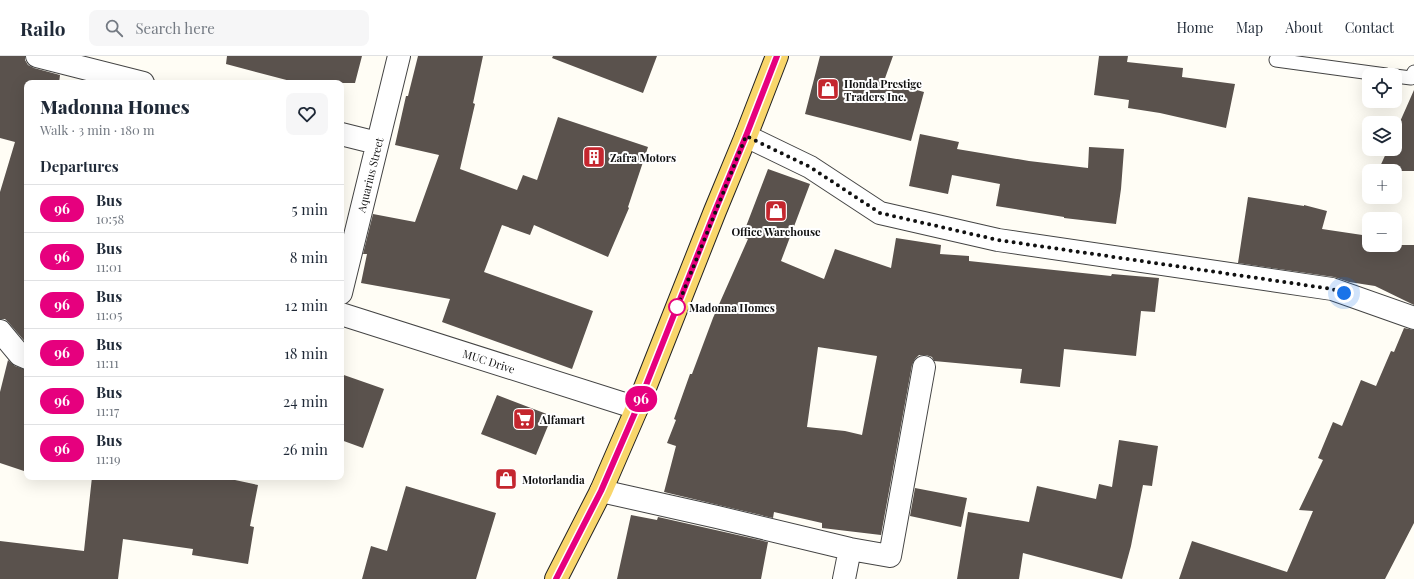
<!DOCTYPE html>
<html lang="en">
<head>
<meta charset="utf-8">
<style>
  body { margin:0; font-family:"Playfair Display",serif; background:#f6f6f7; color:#1f2937; height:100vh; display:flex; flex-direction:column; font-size:15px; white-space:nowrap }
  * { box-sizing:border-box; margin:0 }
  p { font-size:13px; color:#747a83 }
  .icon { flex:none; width:22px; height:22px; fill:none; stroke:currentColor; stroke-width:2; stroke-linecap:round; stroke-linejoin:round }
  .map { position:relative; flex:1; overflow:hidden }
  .panel { position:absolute; left:24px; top:24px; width:320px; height:400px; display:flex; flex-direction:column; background:#fff; border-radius:8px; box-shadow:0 4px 16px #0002 }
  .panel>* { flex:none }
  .badge { padding:0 8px; border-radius:13px; font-size:14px; line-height:26px }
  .buttons { position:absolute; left:1362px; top:12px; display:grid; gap:8px }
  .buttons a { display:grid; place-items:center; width:40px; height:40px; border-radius:8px; background:#fff; box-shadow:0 4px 16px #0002; font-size:20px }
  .you { position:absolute; width:20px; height:20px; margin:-10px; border:3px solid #fff; border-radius:50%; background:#1a73e8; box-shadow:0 0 0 6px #1a73e833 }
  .map>.badge { position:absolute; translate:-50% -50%; box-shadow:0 0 0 2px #fff }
  h2 { padding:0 16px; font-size:15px; line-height:36px }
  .round { display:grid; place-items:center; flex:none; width:42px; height:42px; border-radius:8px; background:#f6f6f7 }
  .headline { display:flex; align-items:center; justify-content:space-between; height:68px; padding:0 16px }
  h1 { font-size:19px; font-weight:800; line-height:30px }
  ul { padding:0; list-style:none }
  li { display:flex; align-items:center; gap:12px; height:48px; padding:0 16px; border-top:1px solid #e0e1e3 }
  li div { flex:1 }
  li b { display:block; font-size:15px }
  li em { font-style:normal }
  li .badge { min-width:44px; font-weight:700; text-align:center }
  header { display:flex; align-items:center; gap:24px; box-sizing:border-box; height:56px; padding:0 20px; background:#fff; border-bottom:1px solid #e0e1e3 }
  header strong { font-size:19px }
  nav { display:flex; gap:22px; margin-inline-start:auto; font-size:14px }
  .search { width:280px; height:36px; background:#f6f6f7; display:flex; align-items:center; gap:10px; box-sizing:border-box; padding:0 14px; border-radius:8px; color:#747a83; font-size:15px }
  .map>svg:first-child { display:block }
  .building { fill:#5a524d; fill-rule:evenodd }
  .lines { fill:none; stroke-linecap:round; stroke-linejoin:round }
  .service-casing { stroke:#444; stroke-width:15 }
  .minor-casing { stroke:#444; stroke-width:24 }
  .primary-casing { stroke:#222; stroke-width:24 }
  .service { stroke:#fff; stroke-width:13 }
  .minor { stroke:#fff; stroke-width:22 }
  .primary { stroke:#f9d66b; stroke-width:22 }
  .line-casing { stroke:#fff; stroke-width:9 }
  .line { stroke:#e6007e; stroke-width:6 }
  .walk { stroke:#111; stroke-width:4; stroke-dasharray:0 7.2 }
  .stop-dot { fill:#fff; stroke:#e6007e; stroke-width:2 }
  .labels { text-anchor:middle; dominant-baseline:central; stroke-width:4; stroke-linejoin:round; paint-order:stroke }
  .poi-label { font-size:11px; font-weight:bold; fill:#111; stroke:#fff; text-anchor:start }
  .street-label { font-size:11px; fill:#111; stroke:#fff }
  .stop-label { font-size:11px; font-weight:bold; fill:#111; stroke:#fff; text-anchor:start }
</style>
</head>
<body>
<header>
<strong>Railo</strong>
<div class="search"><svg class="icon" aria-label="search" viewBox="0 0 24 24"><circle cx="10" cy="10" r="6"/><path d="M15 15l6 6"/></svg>Search here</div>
<nav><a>Home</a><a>Map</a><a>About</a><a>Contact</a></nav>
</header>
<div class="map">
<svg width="1414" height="523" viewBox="0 0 1414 523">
  <rect width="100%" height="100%" fill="#fffdf5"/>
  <path class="building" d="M 0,0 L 25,0 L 25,4 L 28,9 L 34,12 L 60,19 L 59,27 L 27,27 L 27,288 L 9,267 L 5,263 L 0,263 L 0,136 L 15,86 L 0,82 Z
    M 227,0 L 362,0 L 355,27 L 298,27 L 226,8 Z
    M 418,0 L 483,0 L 473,47 L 475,48 L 460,113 L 517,134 L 523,119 L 537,124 L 558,61 L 648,91 L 628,151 L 629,152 L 608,201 L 534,169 L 530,179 L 502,169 L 484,216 L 593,255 L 572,313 L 442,266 L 450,243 L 361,227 L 367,198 L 363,198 L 373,158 L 415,166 L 439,99 L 395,89 L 406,40 L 408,40 Z
    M 553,0 L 657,0 L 643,37 L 552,2 Z
    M 820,0 L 893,0 L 884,25 L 924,36 L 911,85 L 805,58 Z
    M 1099,0 L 1128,0 L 1127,6 L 1183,12 L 1182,21 L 1235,28 L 1226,72 L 1160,57 L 1128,52 L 1129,44 L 1094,39 Z
    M 1414,34 L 1414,115 L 1378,115 L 1388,93 L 1395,93 L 1395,77 Z
    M 920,78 L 959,86 L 957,93 L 1029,105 L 1088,112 L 1089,91 L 1124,93 L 1121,133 L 1116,168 L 1064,162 L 1064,161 L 996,150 L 1000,128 L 952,119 L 948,138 L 909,130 Z
    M 768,113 L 810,128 L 781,205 L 824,223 L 835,193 L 891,212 L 896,182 L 941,189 L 940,198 L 969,200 L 969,205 L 1111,220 L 1112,218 L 1159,222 L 1155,256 L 1141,255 L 1136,300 L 1064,293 L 1060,331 L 1020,327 L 1022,313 L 934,305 L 932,301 L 926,299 L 919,299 L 915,303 L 912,309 L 881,479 L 822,472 L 822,467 L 774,456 L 773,462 L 664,436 L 676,390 L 667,387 L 676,364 L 674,363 L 690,318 L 692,318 L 713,262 L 748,183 L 742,181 ZM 818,291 L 877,300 L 862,379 L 845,375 L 807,371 Z
    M 1248,141 L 1304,150 L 1304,149 L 1327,155 L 1322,173 L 1369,180 L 1369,189 L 1414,189 L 1414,249 L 1375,230 L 1349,226 L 1334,221 L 1238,207 Z
    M 1404,272 L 1414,274 L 1414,467 L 1385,523 L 1179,523 L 1192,485 L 1287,516 L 1313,455 L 1299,454 L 1323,404 L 1318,402 L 1333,366 L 1342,370 L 1361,324 L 1376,330 L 1391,295 L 1394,296 Z
    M 8,304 L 15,310 L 27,314 L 27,416 L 0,407 L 0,336 Z
    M 341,318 L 384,333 L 363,392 L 341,384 Z
    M 497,339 L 552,360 L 536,399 L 481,378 Z
    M 1119,384 L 1158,390 L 1152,430 L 1143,429 L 1131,490 L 1122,523 L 1023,497 L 1019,523 L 957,523 L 968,456 L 1029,466 L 1037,430 L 1096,443 L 1099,428 L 1112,431 Z
    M 92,421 L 221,421 L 258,429 L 250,470 L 254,471 L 248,508 L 192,499 L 193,493 L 123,483 L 118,523 L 0,523 L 0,485 L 84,495 Z
    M 406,430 L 496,457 L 476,523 L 362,523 L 371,490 L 387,495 Z
    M 915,432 L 967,442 L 961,471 L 910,460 Z
    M 631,459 L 657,464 L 658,461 L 768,486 L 761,523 L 617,523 Z"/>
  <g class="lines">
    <g class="service-casing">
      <path id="service" d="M 1276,4 L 1386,19
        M 1395,20 L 1411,22 L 1414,16"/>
    </g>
    <g class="minor-casing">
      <path id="minor" d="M 37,0 L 143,27
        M 341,78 L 377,87
        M 746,80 L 810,111 L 880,157 L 998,184 L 1332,233 L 1414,262
        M 341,237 L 399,0
        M 341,258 L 637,352
        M 0,275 L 20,299 L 27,302
        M 601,435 L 717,461 L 850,493 L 890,500 L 924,311
        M 844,523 L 850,493"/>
    </g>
    <g class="primary-casing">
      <path id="primary" d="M 556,523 L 601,435 L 637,352 L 715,155 L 746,80 L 777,0"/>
    </g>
    <use href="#service" class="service"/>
    <use href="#minor" class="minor"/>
    <use href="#primary" class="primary"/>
  </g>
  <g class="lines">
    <g class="line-casing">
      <path id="line" d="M 556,523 L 601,435 L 637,352 L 715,155 L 746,80 L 777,0"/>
    </g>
    <use href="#line" class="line"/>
    <path class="walk" d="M 677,251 L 676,254 L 746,80 L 810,111 L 880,157 L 998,184 L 1332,233 L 1344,237"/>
  </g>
  <defs>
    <g id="shop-square" transform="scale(1.15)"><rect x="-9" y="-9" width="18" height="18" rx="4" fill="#c4262e" stroke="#fff"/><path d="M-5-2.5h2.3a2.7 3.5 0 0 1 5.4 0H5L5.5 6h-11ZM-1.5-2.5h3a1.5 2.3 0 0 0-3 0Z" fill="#fff"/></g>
    <g id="building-square" transform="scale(1.15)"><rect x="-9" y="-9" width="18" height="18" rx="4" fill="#c4262e" stroke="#fff"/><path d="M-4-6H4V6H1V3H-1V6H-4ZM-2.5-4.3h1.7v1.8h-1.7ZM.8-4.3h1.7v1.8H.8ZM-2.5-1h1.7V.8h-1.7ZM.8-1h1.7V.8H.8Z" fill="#fff"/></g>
    <g id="supermarket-square" transform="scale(1.15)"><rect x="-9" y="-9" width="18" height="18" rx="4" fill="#c4262e" stroke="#fff"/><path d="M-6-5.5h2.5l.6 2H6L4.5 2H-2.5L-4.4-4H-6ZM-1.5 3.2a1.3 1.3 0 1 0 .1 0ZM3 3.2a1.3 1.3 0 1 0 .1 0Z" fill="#fff"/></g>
  </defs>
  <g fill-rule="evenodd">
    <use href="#shop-square" x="828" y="33"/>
    <use href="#building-square" x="594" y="101"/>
    <use href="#shop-square" x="776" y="155"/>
    <use href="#supermarket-square" x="524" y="363"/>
    <use href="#shop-square" x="506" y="423"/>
  </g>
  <circle class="stop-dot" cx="677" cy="251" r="8"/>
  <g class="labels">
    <g class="poi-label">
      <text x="844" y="27">Honda Prestige<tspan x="844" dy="13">Traders Inc.</tspan></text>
      <text x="610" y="101">Zafra Motors</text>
      <text x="776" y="175" text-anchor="middle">Office Warehouse</text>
      <text x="540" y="363">Alfamart</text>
      <text x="522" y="423">Motorlandia</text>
    </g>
    <g class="street-label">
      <text transform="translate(370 119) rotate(-76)">Aquarius Street</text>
      <text transform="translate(489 305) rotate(18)">MUC Drive</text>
    </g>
    <g class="stop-label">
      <text x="689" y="251">Madonna Homes</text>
    </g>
  </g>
</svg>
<div class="buttons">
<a><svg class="icon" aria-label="locate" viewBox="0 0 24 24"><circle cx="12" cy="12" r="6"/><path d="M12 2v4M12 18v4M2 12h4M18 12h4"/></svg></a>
<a><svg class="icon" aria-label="layers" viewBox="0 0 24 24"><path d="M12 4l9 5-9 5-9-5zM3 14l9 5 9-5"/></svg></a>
<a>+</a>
<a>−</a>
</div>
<div class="you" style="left:1344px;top:237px"></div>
<b class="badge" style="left:641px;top:343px;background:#e6007e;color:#fff">96</b>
<section class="panel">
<div class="headline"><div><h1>Madonna Homes</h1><p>Walk · 3 min · 180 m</p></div><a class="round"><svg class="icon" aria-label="heart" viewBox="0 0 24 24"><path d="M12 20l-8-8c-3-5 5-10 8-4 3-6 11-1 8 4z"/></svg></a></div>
<h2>Departures</h2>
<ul>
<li><span class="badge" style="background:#e6007e;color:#fff">96</span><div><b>Bus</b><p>10:58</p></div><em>5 min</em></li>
<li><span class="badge" style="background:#e6007e;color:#fff">96</span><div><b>Bus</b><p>11:01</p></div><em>8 min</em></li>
<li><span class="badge" style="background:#e6007e;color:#fff">96</span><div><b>Bus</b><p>11:05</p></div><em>12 min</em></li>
<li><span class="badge" style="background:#e6007e;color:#fff">96</span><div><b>Bus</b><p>11:11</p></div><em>18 min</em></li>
<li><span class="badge" style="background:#e6007e;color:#fff">96</span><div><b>Bus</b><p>11:17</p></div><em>24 min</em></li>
<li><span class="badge" style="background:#e6007e;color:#fff">96</span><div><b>Bus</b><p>11:19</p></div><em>26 min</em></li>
</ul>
</section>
</div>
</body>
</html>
